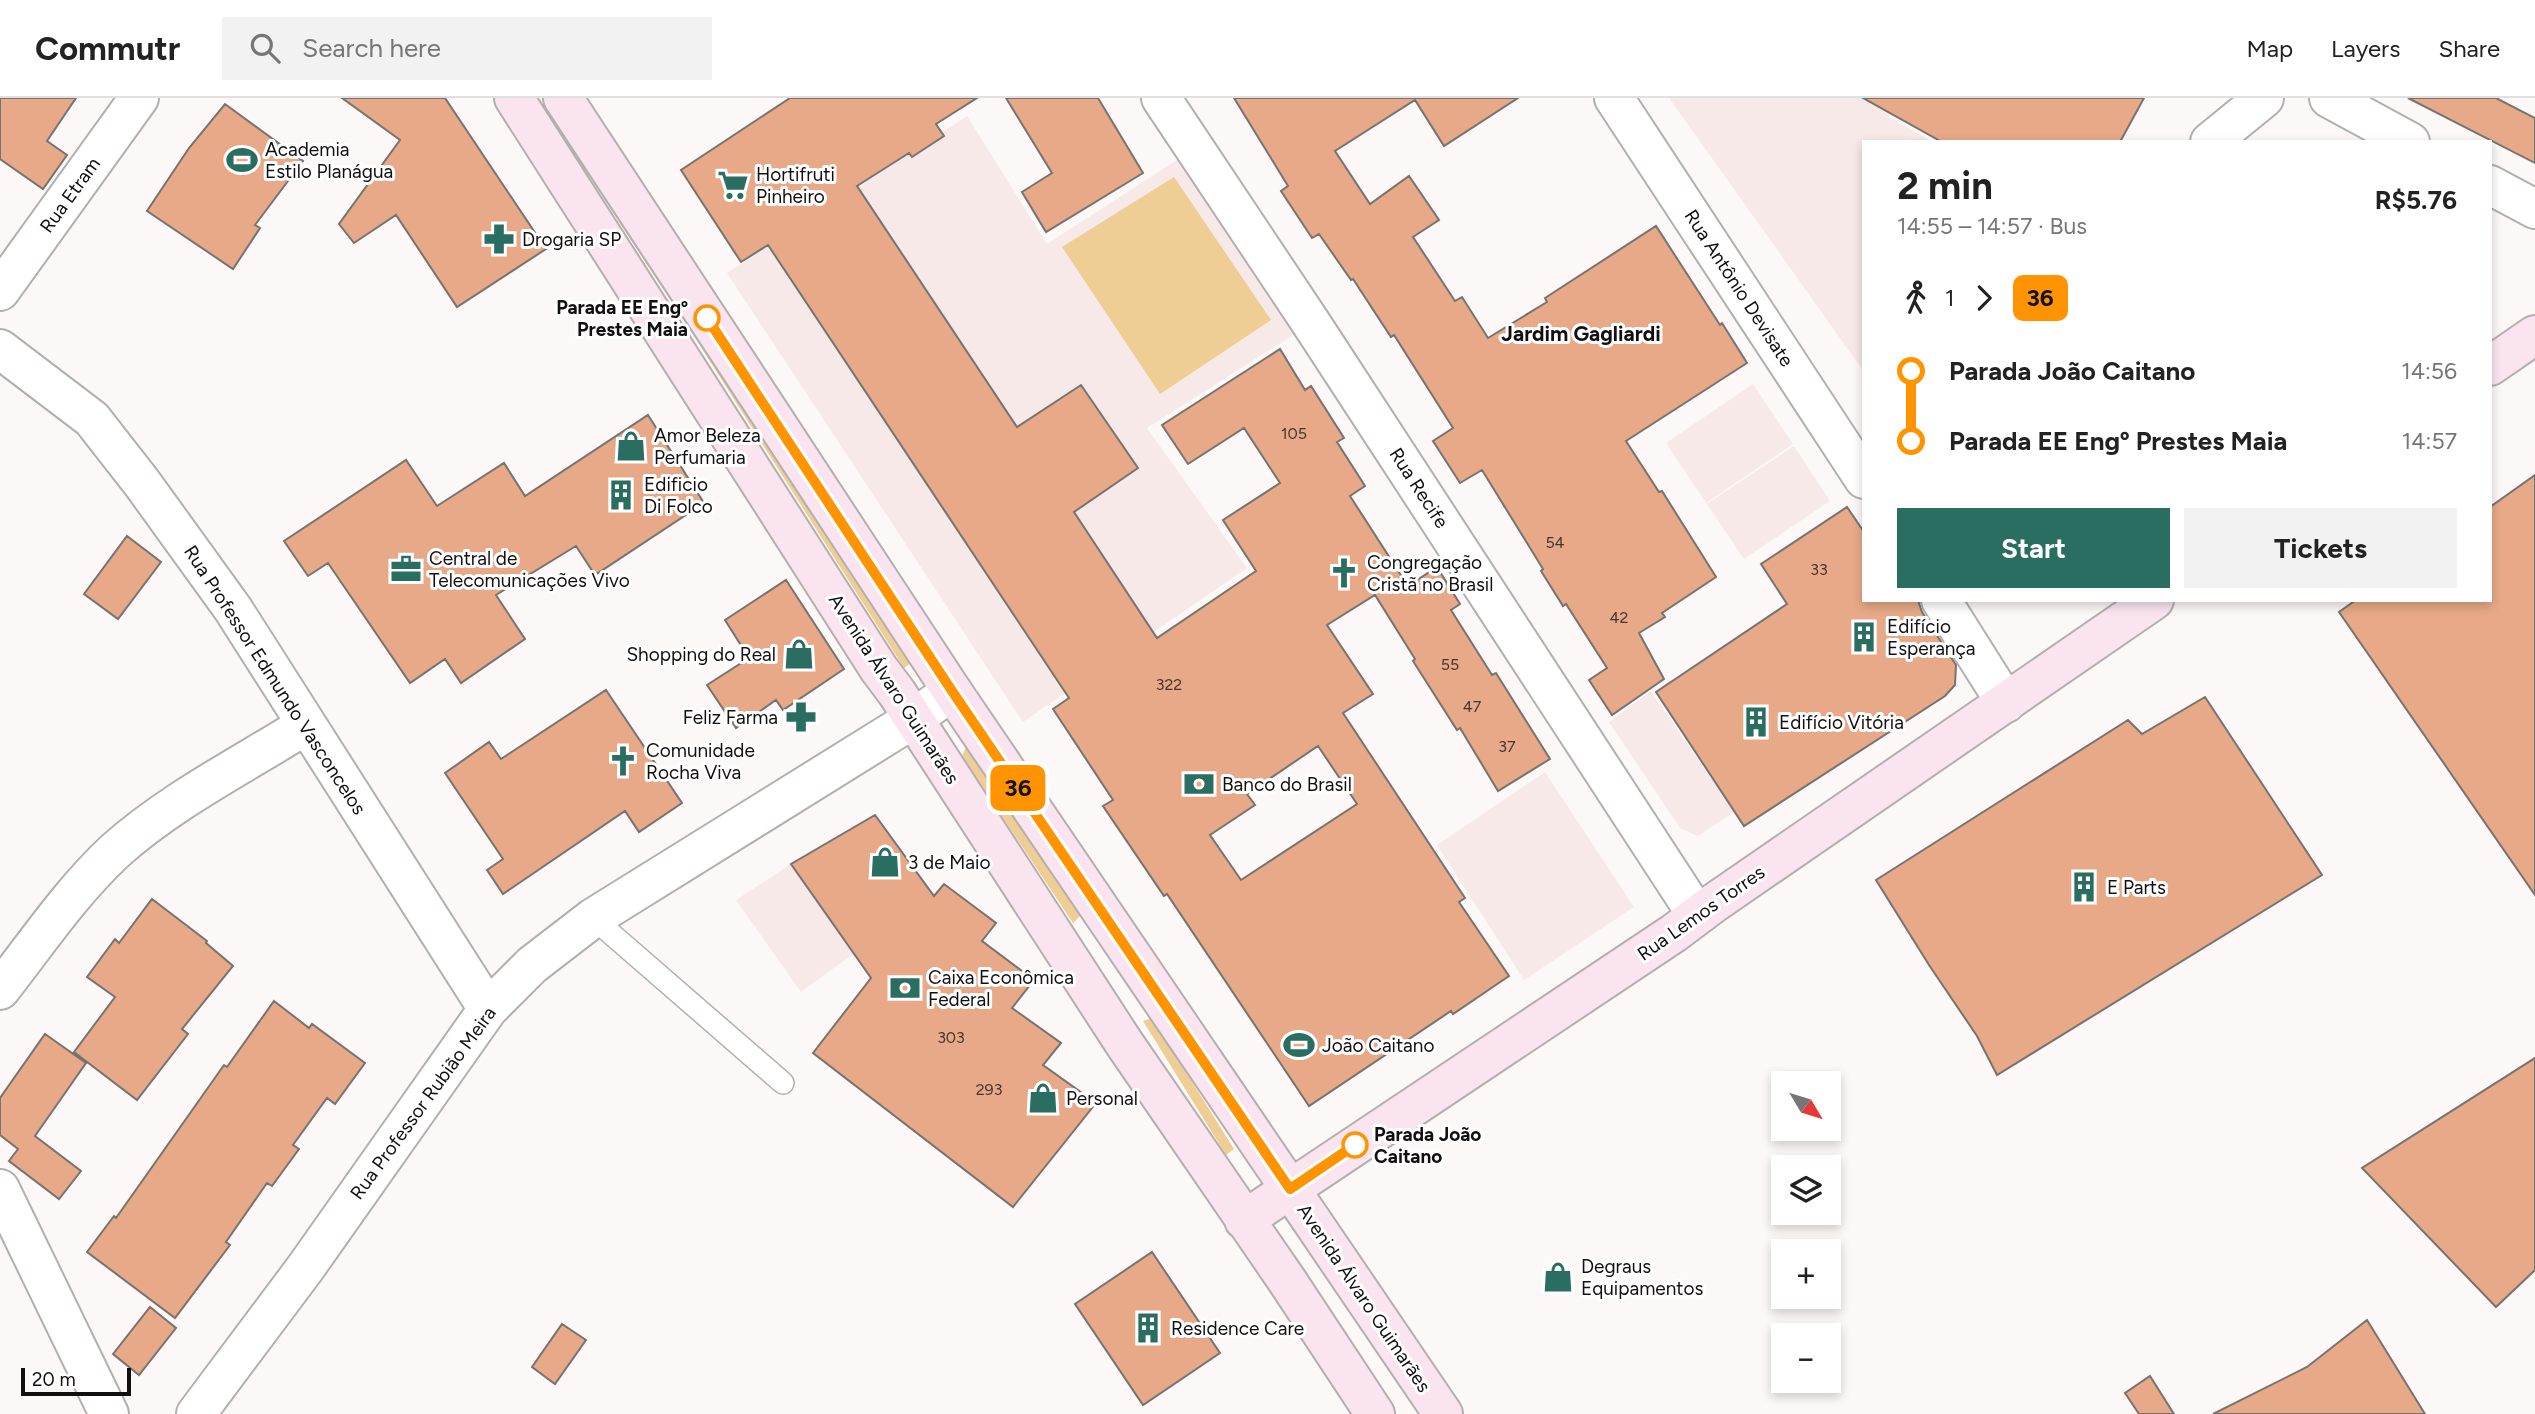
<!DOCTYPE html>
<html lang="en">
<head>
<meta charset="utf-8">
<style>
  body { margin:0; font-family:Figtree,sans-serif; background:#f2f2f2; color:#222; height:100vh; display:flex; flex-direction:column; font-size:26px; white-space:nowrap }
  * { box-sizing:border-box; margin:0 }
  p { font-size:23px; color:#767676 }
  .icon { flex:none; width:38px; height:38px; fill:none; stroke:currentColor; stroke-width:2; stroke-linecap:round; stroke-linejoin:round }
  .map { position:relative; flex:1; overflow:hidden }
  .details { position:absolute; left:1862px; top:42px; width:630px; height:462px; display:flex; flex-direction:column; background:#fff; border-radius:0px; box-shadow:0 4px 10px #0003 }
  .details>* { flex:none }
  .badge { padding:0 14px; border-radius:10px; font-size:24px; line-height:46px }
  .needle { width:46px; rotate:128deg }
  .tools { position:absolute; left:1771px; top:973px; display:grid; gap:14px }
  .tools a { display:grid; place-items:center; width:70px; height:70px; border-radius:0px; background:#fff; box-shadow:0 4px 10px #0003; font-size:35px }
  .scale { position:absolute; left:21px; bottom:18px; width:110px; box-sizing:border-box; padding-left:7px; border:4px solid #110f0f; border-top:0; font-size:19px; line-height:24px; white-space:nowrap; color:#110f0f; -webkit-text-stroke:5px #fff; paint-order:stroke }
  .map>.badge { position:absolute; translate:-50% -50%; box-shadow:0 0 0 4px #fff }
  .legs { display:flex; align-items:center; gap:10px; height:77px; padding:0 35px; font-size:23px }
  .legs p { margin-inline-start:auto }
  .summary { display:flex; align-items:center; justify-content:space-between; height:119px; padding:0 35px }
  h1 { font-size:38px; font-weight:700; line-height:52px }
  .primary-button { display:flex; gap:14px; margin-top:auto; padding:14px 35px }
  .primary-button a { flex:1; height:80px; border-radius:0px; background:#2a6e61; color:#fff; font-size:28px; font-weight:700; line-height:80px; text-align:center }
  .primary-button a+a { background:#f2f2f2; color:#222 }
  ul { padding:0 35px; list-style:none }
  li { display:flex; align-items:center; gap:24px; height:70px; font-size:26px }
  li i { display:grid; place-items:center; width:10px; height:100%; margin:0 9px; background:currentColor }
  li i::after { content:''; width:18px; height:18px; margin:-9px; border:5px solid; border-radius:50%; background:#fff }
  li p { margin-inline-start:auto }
  li:first-child i { background:linear-gradient(#0000 50%,currentColor 0) }
  li:last-child i { background:linear-gradient(currentColor 50%,#0000 0) }
  header { display:flex; align-items:center; gap:42px; box-sizing:border-box; height:98px; padding:0 35px; background:#fff; border-bottom:2px solid #e0e0e0 }
  header strong { font-size:33px }
  nav { display:flex; gap:38px; margin-inline-start:auto; font-size:24px }
  .search { width:490px; height:63px; background:#f2f2f2; display:flex; align-items:center; gap:18px; box-sizing:border-box; padding:0 24px; border-radius:0px; color:#767676; font-size:26px }
  .map>svg:first-child { display:block }
  .built { fill:#f6e9e8 }
  .green { fill:#eece94 }
  .building { fill:#e7a987; stroke:#767371; stroke-width:2; fill-rule:evenodd }
  .lines { fill:none; stroke-linecap:round; stroke-linejoin:round }
  .lane-casing { stroke:#b3afaf; stroke-width:24 }
  .street-casing { stroke:#b3afaf; stroke-width:42 }
  .secondary-casing { stroke:#b3afaf; stroke-width:42 }
  .lane { stroke:#fff; stroke-width:21 }
  .street { stroke:#fff; stroke-width:38 }
  .secondary { stroke:#fae4f0; stroke-width:38 }
  .line-1-casing { stroke:#fff; stroke-width:16 }
  .line-1 { stroke:#ff9300; stroke-width:10 }
  .stop-1-dot { fill:#fff; stroke:#ff9300; stroke-width:3.5 }
  .labels { text-anchor:middle; dominant-baseline:central; stroke-width:6; stroke-linejoin:round; paint-order:stroke }
  .number-label { font-size:16px; fill:#46362d }
  .poi-label { font-size:19px; fill:#110f0f; stroke:#fff; text-anchor:start }
  .street-label { font-size:19px; fill:#110f0f; stroke:#fff }
  .stop-label { font-size:19px; font-weight:bold; fill:#110f0f; stroke:#fff; text-anchor:end }
  .neighbourhood-label { font-size:21px; font-weight:bold; fill:#110f0f; stroke:#fff }
</style>
</head>
<body>
<header>
<strong>Commutr</strong>
<div class="search"><svg class="icon" aria-label="search" viewBox="0 0 24 24"><circle cx="10" cy="10" r="6"/><path d="M15 15l6 6"/></svg>Search here</div>
<nav><a>Map</a><a>Layers</a><a>Share</a></nav>
</header>
<div class="map">
<svg width="2535" height="1316" viewBox="0 0 2535 1316">
  <rect width="100%" height="100%" fill="#fdf8f8"/>
  <path class="built" d="M 1669,0 L 1900,0 L 1889,19 L 1933,44 L 1864,44 L 1864,270 L 1862,271 Z
    M 967,18 L 1047,146 L 1180,60 L 1295,236 L 1147,330 L 1247,470 L 1023,624 L 727,175 Z
    M 1753,286 L 1793,346 L 1706,405 L 1666,345 Z
    M 1794,348 L 1830,403 L 1744,461 L 1707,406 Z
    M 1651,593 L 1734,714 L 1698,738 L 1680,730 L 1609,624 Z
    M 1545,674 L 1634,809 L 1524,882 L 1437,747 Z
    M 791,766 L 853,856 L 801,894 L 736,802 Z"/>
  <path class="green" d="M 561,15 L 920,559 L 904,570 L 694,238 L 550,19 Z
    M 1174,79 L 1271,222 L 1160,296 L 1062,149 Z
    M 966,649 L 1080,818 L 1073,825 L 962,658 Z
    M 1152,920 L 1234,1051 L 1226,1057 L 1143,923 Z"/>
  <path class="building" d="M 0,0 L 76,0 L 47,43 L 67,57 L 43,91 L 0,61 Z
    M 342,0 L 445,0 L 546,151 L 457,209 L 396,117 L 354,145 L 339,126 L 400,42 Z
    M 790,0 L 977,0 L 936,26 L 944,38 L 912,59 L 909,55 L 857,88 L 1017,329 L 1081,287 L 1138,370 L 1074,414 L 1157,540 L 1256,473 L 1223,422 L 1280,385 L 1244,330 L 1188,366 L 1162,327 L 1280,251 L 1305,292 L 1311,288 L 1344,340 L 1337,344 L 1365,388 L 1350,398 L 1408,488 L 1437,469 L 1460,506 L 1451,512 L 1492,577 L 1496,575 L 1550,661 L 1498,693 L 1460,630 L 1457,632 L 1413,563 L 1415,561 L 1375,497 L 1327,527 L 1373,596 L 1343,615 L 1465,800 L 1459,804 L 1509,878 L 1453,916 L 1451,913 L 1309,1008 L 1167,796 L 1164,798 L 1103,708 L 1113,702 L 1053,611 L 1069,600 L 768,147 L 741,164 L 681,72 ZM 1318,648 L 1357,706 L 1241,782 L 1210,737 L 1255,707 L 1247,696 Z
    M 1006,0 L 1098,0 L 1143,75 L 1046,134 L 1022,94 L 1052,75 Z
    M 1234,0 L 1518,0 L 1444,48 L 1415,2 L 1335,53 L 1370,106 L 1409,78 L 1439,122 L 1413,139 L 1455,203 L 1462,199 L 1488,240 L 1547,204 L 1545,200 L 1656,128 L 1720,227 L 1722,225 L 1747,265 L 1626,343 L 1659,394 L 1662,393 L 1716,479 L 1662,515 L 1665,519 L 1639,535 L 1664,581 L 1612,617 L 1589,582 L 1607,570 L 1566,506 L 1563,508 L 1541,473 L 1543,471 L 1482,372 L 1460,385 L 1433,343 L 1453,330 L 1394,237 L 1391,239 L 1353,181 L 1351,182 L 1319,136 L 1312,140 L 1281,93 L 1288,88 Z
    M 1863,0 L 2144,0 L 2120,44 L 1942,44 Z
    M 2408,0 L 2496,0 L 2535,20 L 2535,65 Z
    M 225,6 L 303,63 L 255,127 L 260,130 L 233,171 L 147,113 L 189,50 Z
    M 648,317 L 704,405 L 595,477 L 576,448 L 496,497 L 525,541 L 461,585 L 445,561 L 410,585 L 328,465 L 308,478 L 284,443 L 406,362 L 437,408 L 504,365 L 525,398 Z
    M 2535,377 L 2535,797 L 2339,514 L 2356,502 L 2490,502 L 2490,409 Z
    M 1847,409 L 1864,434 L 1864,502 L 1918,502 L 1922,514 L 1956,567 L 1955,587 L 1945,598 L 1744,728 L 1656,594 L 1787,506 L 1761,466 Z
    M 127,438 L 161,464 L 118,521 L 84,496 Z
    M 786,482 L 844,571 L 783,612 L 776,602 L 736,630 L 707,587 L 749,560 L 725,522 Z
    M 606,592 L 682,705 L 639,734 L 625,713 L 503,796 L 487,772 L 503,761 L 445,675 L 489,644 L 501,661 Z
    M 2205,599 L 2322,777 L 1997,977 L 1977,938 L 1929,867 L 1876,782 L 2128,622 L 2142,636 Z
    M 875,717 L 934,798 L 944,786 L 996,825 L 982,843 L 1034,882 L 1012,910 L 1061,945 L 1043,967 L 1096,1005 L 1013,1109 L 813,955 L 871,880 L 791,766 Z
    M 152,801 L 207,843 L 206,845 L 233,868 L 182,931 L 188,936 L 137,1002 L 74,954 L 115,899 L 87,879 L 115,841 L 119,845 Z
    M 274,903 L 309,930 L 312,926 L 365,965 L 335,1006 L 327,1000 L 293,1047 L 299,1051 L 272,1088 L 267,1085 L 226,1144 L 230,1147 L 175,1220 L 87,1154 L 114,1118 L 116,1120 L 224,967 L 227,969 Z
    M 45,936 L 86,965 L 35,1038 L 81,1073 L 59,1101 L 9,1063 L 18,1051 L 0,1037 L 0,1000 Z
    M 2535,960 L 2535,1172 L 2496,1209 L 2362,1070 Z
    M 1152,1154 L 1220,1255 L 1143,1307 L 1075,1206 Z
    M 150,1209 L 176,1230 L 139,1277 L 113,1256 Z
    M 2367,1222 L 2425,1316 L 2213,1316 L 2307,1269 Z
    M 562,1226 L 586,1242 L 555,1286 L 532,1269 Z
    M 2150,1278 L 2174,1316 L 2139,1316 L 2125,1295 Z"/>
  <g class="lines">
    <g class="lane-casing">
      <path id="lane" d="M 593,820 L 783,985"/>
    </g>
    <g class="street-casing">
      <path id="street" d="M 1161,0 L 1311,225 L 1697,817
        M 1614,0 L 1864,381
        M 2329,0 L 2410,44
        M 2210,44 L 2264,0
        M 2490,87 L 2535,111
        M 0,193 L 139,0
        M 0,251 L 92,321 L 142,385 L 233,511 L 488,911
        M 1941,502 L 2006,605
        M 0,892 C 37,845 71,794 115,753 C 171,703 242,667 306,627
        M 0,1091 L 109,1316
        M 196,1316 L 306,1169 L 488,911 L 532,867 L 593,820 L 913,621 L 952,593"/>
    </g>
    <g class="secondary-casing">
      <path id="secondary" d="M 514,0 L 879,571 L 897,595 L 1124,945 L 1288,1184 L 1375,1316
        M 563,0 L 952,593 L 1443,1316
        M 2490,268 L 2535,237
        M 1244,1122 L 1674,835 L 1714,805 L 2154,502"/>
    </g>
    <use href="#lane" class="lane"/>
    <use href="#street" class="street"/>
    <use href="#secondary" class="secondary"/>
  </g>
  <g class="lines">
    <g class="line-1-casing">
      <path id="line-1" d="M 707,220 L 952,593 L 1290,1091 L 1355,1047"/>
    </g>
    <use href="#line-1" class="line-1"/>
  </g>
  <defs>
    <g id="stadium-bare" transform="scale(2.415)"><path d="M0-5a6.5 5 0 1 0 0 10a6.5 5 0 1 0 0-10ZM-3.5-1.8h7v3.6h-7Z" fill="#2a6e61" stroke="#fff" stroke-width="2.5" paint-order="stroke"/></g>
    <g id="supermarket-bare" transform="scale(2.415)"><path d="M-6-5.5h2.5l.6 2H6L4.5 2H-2.5L-4.4-4H-6ZM-1.5 3.2a1.3 1.3 0 1 0 .1 0ZM3 3.2a1.3 1.3 0 1 0 .1 0Z" fill="#2a6e61" stroke="#fff" stroke-width="2.5" paint-order="stroke"/></g>
    <g id="pharmacy-bare" transform="scale(2.415)"><path d="M-2-6h4v4h4v4h-4v4h-4v-4h-4v-4h4Z" fill="#2a6e61" stroke="#fff" stroke-width="2.5" paint-order="stroke"/></g>
    <g id="shop-bare" transform="scale(2.415)"><path d="M-5-2.5h2.3a2.7 3.5 0 0 1 5.4 0H5L5.5 6h-11ZM-1.5-2.5h3a1.5 2.3 0 0 0-3 0Z" fill="#2a6e61" stroke="#fff" stroke-width="2.5" paint-order="stroke"/></g>
    <g id="building-bare" transform="scale(2.415)"><path d="M-4-6H4V6H1V3H-1V6H-4ZM-2.5-4.3h1.7v1.8h-1.7ZM.8-4.3h1.7v1.8H.8ZM-2.5-1h1.7V.8h-1.7ZM.8-1h1.7V.8H.8Z" fill="#2a6e61" stroke="#fff" stroke-width="2.5" paint-order="stroke"/></g>
    <g id="office-bare" transform="scale(2.415)"><path d="M-6-3h4V-5.5h4V-3h4V5H-6ZM-1-4.5V-3h2v-1.5ZM-6 0V1H6V0Z" fill="#2a6e61" stroke="#fff" stroke-width="2.5" paint-order="stroke"/></g>
    <g id="church-bare" transform="scale(2.415)"><path d="M-1.2-6h2.4v3.5h3.3v2.4h-3.3V6h-2.4V-.1h-3.3v-2.4h3.3Z" fill="#2a6e61" stroke="#fff" stroke-width="2.5" paint-order="stroke"/></g>
    <g id="bank-bare" transform="scale(2.415)"><path d="M-6-4H6V4H-6ZM0-2.3a2.3 2.3 0 1 0 0 4.6a2.3 2.3 0 1 0 0-4.6Z" fill="#2a6e61" stroke="#fff" stroke-width="2.5" paint-order="stroke"/></g>
  </defs>
  <g fill-rule="evenodd">
    <use href="#stadium-bare" x="242" y="62"/>
    <use href="#supermarket-bare" x="733" y="87"/>
    <use href="#pharmacy-bare" x="499" y="141"/>
    <use href="#shop-bare" x="631" y="348"/>
    <use href="#building-bare" x="621" y="397"/>
    <use href="#office-bare" x="406" y="471"/>
    <use href="#church-bare" x="1344" y="475"/>
    <use href="#building-bare" x="1864" y="539"/>
    <use href="#shop-bare" x="799" y="556"/>
    <use href="#pharmacy-bare" x="801" y="619"/>
    <use href="#building-bare" x="1756" y="624"/>
    <use href="#church-bare" x="623" y="663"/>
    <use href="#bank-bare" x="1199" y="686"/>
    <use href="#shop-bare" x="885" y="764"/>
    <use href="#building-bare" x="2084" y="789"/>
    <use href="#bank-bare" x="905" y="890"/>
    <use href="#stadium-bare" x="1299" y="947"/>
    <use href="#shop-bare" x="1043" y="1000"/>
    <use href="#shop-bare" x="1558" y="1179"/>
    <use href="#building-bare" x="1148" y="1230"/>
  </g>
  <g class="stop-1-dot">
    <circle cx="707" cy="220" r="12"/>
    <circle cx="1355" cy="1047" r="12"/>
  </g>
  <g class="labels">
    <g class="number-label">
      <text x="1294" y="335">105</text>
      <text x="1555" y="444">54</text>
      <text x="1819" y="471">33</text>
      <text x="1619" y="519">42</text>
      <text x="1450" y="566">55</text>
      <text x="1169" y="586">322</text>
      <text x="1472" y="608">47</text>
      <text x="1507" y="648">37</text>
      <text x="951" y="939">303</text>
      <text x="989" y="991">293</text>
    </g>
    <g class="poi-label">
      <text x="265" y="51">Academia<tspan x="265" dy="22">Estilo Planágua</tspan></text>
      <text x="756" y="76">Hortifruti<tspan x="756" dy="22">Pinheiro</tspan></text>
      <text x="522" y="141">Drogaria SP</text>
      <text x="654" y="337">Amor Beleza<tspan x="654" dy="22">Perfumaria</tspan></text>
      <text x="644" y="386">Edificio<tspan x="644" dy="22">Di Folco</tspan></text>
      <text x="429" y="460">Central de<tspan x="429" dy="22">Telecomunicações Vivo</tspan></text>
      <text x="1367" y="464">Congregação<tspan x="1367" dy="22">Cristã no Brasil</tspan></text>
      <text x="1887" y="528">Edifício<tspan x="1887" dy="22">Esperança</tspan></text>
      <text x="776" y="556" text-anchor="end">Shopping do Real</text>
      <text x="778" y="619" text-anchor="end">Feliz Farma</text>
      <text x="1779" y="624">Edifício Vitória</text>
      <text x="646" y="652">Comunidade<tspan x="646" dy="22">Rocha Viva</tspan></text>
      <text x="1222" y="686">Banco do Brasil</text>
      <text x="908" y="764">3 de Maio</text>
      <text x="2107" y="789">E Parts</text>
      <text x="928" y="879">Caixa Econômica<tspan x="928" dy="22">Federal</tspan></text>
      <text x="1322" y="947">João Caitano</text>
      <text x="1066" y="1000">Personal</text>
      <text x="1581" y="1168">Degraus<tspan x="1581" dy="22">Equipamentos</tspan></text>
      <text x="1171" y="1230">Residence Care</text>
    </g>
    <g class="street-label">
      <text transform="translate(70 97) rotate(-54)">Rua Etram</text>
      <text transform="translate(1739 190) rotate(57)">Rua Antônio Devisate</text>
      <text transform="translate(1419 390) rotate(57)">Rua Recife</text>
      <text transform="translate(275 582) rotate(57)">Rua Professor Edmundo Vasconcelos</text>
      <text transform="translate(894 591) rotate(57)">Avenida Álvaro Guimarães</text>
      <text transform="translate(1701 815) rotate(-35)">Rua Lemos Torres</text>
      <text transform="translate(423 1005) rotate(-54)">Rua Professor Rubião Meira</text>
      <text transform="translate(1364 1200) rotate(56)">Avenida Álvaro Guimarães</text>
    </g>
    <g class="stop-label">
      <text x="688" y="209">Parada EE Engº<tspan x="688" dy="22">Prestes Maia</tspan></text>
      <text x="1374" y="1036" text-anchor="start">Parada João<tspan x="1374" dy="22">Caitano</tspan></text>
    </g>
    <g class="neighbourhood-label">
      <text x="1581" y="235">Jardim Gagliardi</text>
    </g>
  </g>
</svg>
<div class="tools">
<a><svg class="needle" viewBox="-14 -14 28 28"><path d="M0-13l5 13h-10z" fill="#e53935"/><path d="M0 13l5-13h-10z" fill="#767676"/></svg></a>
<a><svg class="icon" aria-label="layers" viewBox="0 0 24 24"><path d="M12 4l9 5-9 5-9-5zM3 14l9 5 9-5"/></svg></a>
<a>+</a>
<a>−</a>
</div>
<div class="scale">20 m</div>
<b class="badge" style="left:1018px;top:690px;background:#ff9300;color:#111">36</b>
<section class="details">
<div class="summary"><div><h1>2 min</h1><p>14:55 – 14:57 · Bus</p></div><b>R$5.76</b></div>
<div class="legs"><svg class="icon" aria-label="walk" viewBox="0 0 24 24"><circle cx="13" cy="4" r="2"/><path d="M13 8l-2 6 4 7M11 14l-3 7M7 12l3-4h3l4 4"/></svg>1<svg class="icon" aria-label="forward" viewBox="0 0 24 24"><path d="M9 5l7 7-7 7"/></svg><b class="badge" style="background:#ff9300;color:#111">36</b></div>
<ul>
<li><i style="color:#ff9300"></i><b>Parada João Caitano</b><p>14:56</p></li>
<li><i style="color:#ff9300"></i><b>Parada EE Engº Prestes Maia</b><p>14:57</p></li>
</ul>
<div class="primary-button"><a>Start</a><a>Tickets</a></div>
</section>
</div>
</body>
</html>
